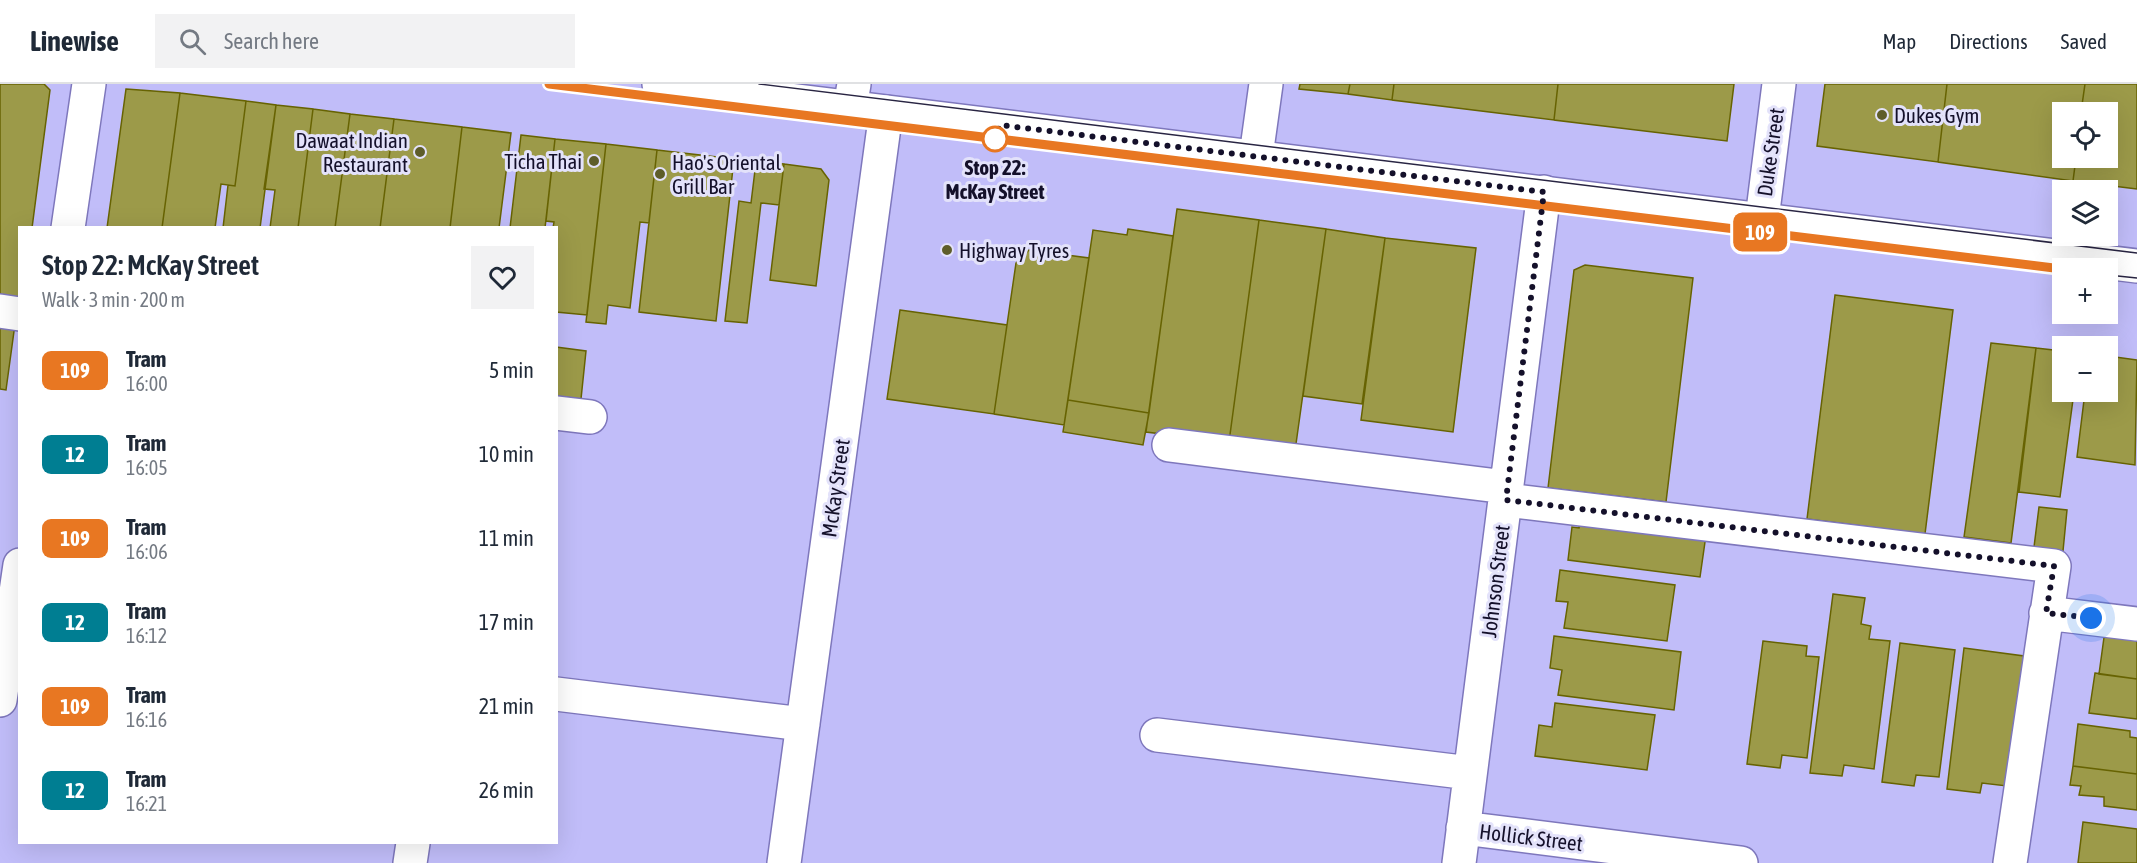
<!DOCTYPE html>
<html lang="en">
<head>
<meta charset="utf-8">
<style>
  body { margin:0; font-family:"Asap Condensed",sans-serif; background:#f2f2f3; color:#1f2937; height:100vh; display:flex; flex-direction:column; font-size:22px; white-space:nowrap }
  * { box-sizing:border-box; margin:0 }
  p { font-size:20px; color:#747a83 }
  .icon { flex:none; width:33px; height:33px; fill:none; stroke:currentColor; stroke-width:2; stroke-linecap:round; stroke-linejoin:round }
  .map { position:relative; flex:1; overflow:hidden }
  .side { position:absolute; left:18px; top:142px; width:540px; height:618px; display:flex; flex-direction:column; background:#fff; border-radius:0px; box-shadow:0 6px 24px #0002 }
  .side>* { flex:none }
  .badge { padding:0 12px; border-radius:9px; font-size:21px; line-height:39px }
  .fabs { position:absolute; left:2052px; top:18px; display:grid; gap:12px }
  .fabs a { display:grid; place-items:center; width:66px; height:66px; border-radius:0px; background:#fff; box-shadow:0 6px 24px #0002; font-size:30px }
  .you { position:absolute; width:30px; height:30px; margin:-15px; border:4px solid #fff; border-radius:50%; background:#1a73e8; box-shadow:0 0 0 9px #1a73e833 }
  .map>.badge { position:absolute; translate:-50% -50%; box-shadow:0 0 0 3px #fff }
  .round { display:grid; place-items:center; flex:none; width:63px; height:63px; border-radius:0px; background:#f2f2f3 }
  .summary { display:flex; align-items:center; justify-content:space-between; height:102px; padding:0 24px }
  h1 { font-size:28px; font-weight:600; line-height:45px }
  ul { padding:0; list-style:none }
  li { display:flex; align-items:center; gap:18px; height:84px; padding:0 24px }
  li div { flex:1 }
  li b { display:block; font-size:22px }
  li em { font-style:normal }
  li .badge { min-width:66px; font-weight:700; text-align:center }
  header { display:flex; align-items:center; gap:36px; box-sizing:border-box; height:84px; padding:0 30px; background:#fff; border-bottom:2px solid #e0e1e3 }
  header strong { font-size:28px }
  nav { display:flex; gap:33px; margin-inline-start:auto; font-size:21px }
  .search { width:420px; height:54px; background:#f2f2f3; display:flex; align-items:center; gap:15px; box-sizing:border-box; padding:0 21px; border-radius:0px; color:#747a83; font-size:22px }
  .map>svg:first-child { display:block }
  .building { fill:#9c9a49; stroke:#676302; stroke-width:1.5 }
  .lines { fill:none; stroke-linecap:round; stroke-linejoin:round }
  .minor-casing { stroke:#7e77bc; stroke-width:36 }
  .major-casing { stroke:#7e77bc; stroke-width:36 }
  .minor { stroke:#fff; stroke-width:33 }
  .major { stroke:#fff; stroke-width:33 }
  .tram { stroke:#292543; stroke-width:1.5 }
  .line-casing { stroke:#fff; stroke-width:14 }
  .line { stroke:#e87722; stroke-width:9 }
  .walk { stroke:#14102a; stroke-width:6; stroke-dasharray:0 10.8 }
  .poi-dot { fill:#5e5d2a; stroke:#e3e2fa; stroke-width:2 }
  .stop-dot { fill:#fff; stroke:#e87722; stroke-width:3 }
  .labels { text-anchor:middle; dominant-baseline:central; stroke-width:6; stroke-linejoin:round; paint-order:stroke }
  .poi-label { font-size:21px; fill:#14102a; stroke:#e3e2fa; text-anchor:start }
  .street-label { font-size:21px; fill:#14102a; stroke:#e3e2fa }
  .stop-label { font-size:21px; font-weight:bold; fill:#14102a; stroke:#e3e2fa }
</style>
</head>
<body>
<header>
<strong>Linewise</strong>
<div class="search"><svg class="icon" aria-label="search" viewBox="0 0 24 24"><circle cx="10" cy="10" r="6"/><path d="M15 15l6 6"/></svg>Search here</div>
<nav><a>Map</a><a>Directions</a><a>Saved</a></nav>
</header>
<div class="map">
<svg width="2137" height="779" viewBox="0 0 2137 779">
  <rect width="100%" height="100%" fill="#c1bdf9"/>
  <path class="building" d="M 0,0 L 44,0 L 50,6 L 32,144 L 20,144 L 20,219 L 0,217 Z
    M 1300,0 L 1350,0 L 1348,10 L 1299,5 Z
    M 1350,0 L 1394,0 L 1392,16 L 1348,10 Z
    M 1394,0 L 1558,0 L 1554,36 L 1392,16 Z
    M 1558,0 L 1734,0 L 1727,57 L 1554,36 Z
    M 1825,0 L 1947,0 L 1938,78 L 1817,62 Z
    M 1947,0 L 2085,0 L 2081,28 L 2062,28 L 2062,74 L 2076,74 L 2073,97 L 1938,78 Z
    M 2085,0 L 2137,0 L 2137,105 L 2073,97 L 2076,74 L 2108,74 L 2108,28 L 2081,28 Z
    M 126,5 L 180,9 L 162,144 L 107,144 Z
    M 180,9 L 246,17 L 235,102 L 221,100 L 215,144 L 162,144 Z
    M 246,17 L 276,21 L 260,144 L 223,144 L 228,101 L 235,102 Z
    M 276,21 L 313,25 L 298,144 L 270,144 L 275,106 L 264,105 Z
    M 313,25 L 350,30 L 335,144 L 298,144 Z
    M 350,30 L 394,35 L 380,144 L 335,144 Z
    M 394,35 L 462,43 L 450,144 L 380,144 Z
    M 462,43 L 511,49 L 499,144 L 450,144 Z
    M 521,51 L 555,55 L 545,144 L 510,144 Z
    M 555,55 L 606,60 L 587,231 L 556,228 L 556,144 L 553,144 L 554,138 L 546,137 Z
    M 606,60 L 657,66 L 649,139 L 640,138 L 630,224 L 608,221 L 606,240 L 586,238 Z
    M 657,66 L 734,75 L 716,237 L 639,228 Z
    M 756,78 L 784,80 L 779,121 L 761,119 L 747,239 L 725,237 L 739,117 L 751,119 Z
    M 784,80 L 821,85 L 829,96 L 816,202 L 770,196 Z
    M 1177,125 L 1259,136 L 1229,358 L 1146,348 Z
    M 1259,136 L 1326,145 L 1295,367 L 1229,358 Z
    M 1128,145 L 1173,152 L 1149,329 L 1068,316 L 1093,146 L 1127,151 Z
    M 1326,145 L 1385,154 L 1362,320 L 1303,312 Z
    M 1385,154 L 1476,164 L 1453,348 L 1361,336 Z
    M 1029,166 L 1089,174 L 1064,341 L 994,330 L 1016,179 Z
    M 1585,181 L 1693,194 L 1666,418 L 1548,404 L 1574,186 Z
    M 1835,211 L 1953,226 L 1925,450 L 1807,435 Z
    M 900,226 L 1007,241 L 994,330 L 887,315 Z
    M 0,238 L 15,240 L 6,306 L 0,305 Z
    M 1991,259 L 2036,264 L 2011,459 L 1964,453 Z
    M 556,263 L 586,267 L 581,315 L 556,312 Z
    M 2036,264 L 2062,267 L 2062,308 L 2074,308 L 2060,413 L 2019,408 Z
    M 2108,272 L 2137,276 L 2135,381 L 2077,373 L 2085,308 L 2108,308 Z
    M 1068,316 L 1149,329 L 1143,361 L 1063,348 Z
    M 2039,423 L 2067,426 L 2063,467 L 2034,463 Z
    M 1581,434 L 1706,451 L 1700,493 L 1568,476 L 1572,443 L 1579,444 Z
    M 1560,486 L 1675,501 L 1667,557 L 1564,544 L 1568,518 L 1556,517 Z
    M 1833,510 L 1865,514 L 1861,540 L 1871,542 L 1869,555 L 1890,557 L 1874,685 L 1844,681 L 1842,692 L 1810,689 Z
    M 2105,546 L 2137,550 L 2137,595 L 2099,590 Z
    M 1554,552 L 1681,568 L 1674,626 L 1558,611 L 1562,586 L 1550,584 Z
    M 1763,557 L 1807,562 L 1806,572 L 1819,573 L 1807,674 L 1782,671 L 1780,684 L 1747,680 Z
    M 1900,559 L 1955,566 L 1939,693 L 1916,691 L 1914,702 L 1882,698 Z
    M 1964,564 L 2024,572 L 2007,702 L 1982,699 L 1980,709 L 1947,705 Z
    M 2095,589 L 2137,595 L 2137,635 L 2089,629 Z
    M 1555,619 L 1655,631 L 1647,686 L 1535,672 L 1539,641 L 1552,643 Z
    M 2078,640 L 2130,647 L 2130,653 L 2137,654 L 2137,690 L 2073,682 Z
    M 2073,682 L 2137,690 L 2137,726 L 2104,722 L 2104,713 L 2079,711 L 2081,702 L 2070,701 Z
    M 2083,738 L 2137,745 L 2137,779 L 2078,779 Z"/>
  <g class="lines">
    <g class="minor-casing">
      <path id="minor" d="M 850,24 L 854,0
        M 1256,72 L 1266,0
        M 1762,135 L 1779,0
        M 68,144 L 89,0
        M 0,227 L 20,230
        M 556,329 L 590,333
        M 1169,361 L 1506,403
        M 1506,416 L 2054,482 L 2010,779
        M 2046,529 L 2137,540
        M 556,610 L 803,640
        M 0,616 L 20,481
        M 1157,651 L 1470,689
        M 1463,744 L 1741,779
        M 410,779 L 413,759
        M 784,779 L 886,28
        M 1459,779 L 1544,108"/>
    </g>
    <g class="major-casing">
      <path id="major" d="M 659,0 L 2137,182"/>
    </g>
    <use href="#minor" class="minor"/>
    <use href="#major" class="major"/>
    <path class="tram" d="M 549,0 L 2062,185
      M 759,0 L 2137,169
      M 2108,191 L 2137,194"/>
  </g>
  <g class="lines">
    <g class="line-casing">
      <path id="line" d="M 549,0 L 2062,185"/>
    </g>
    <use href="#line" class="line"/>
    <path class="walk" d="M 995,55 L 1000,41 L 1544,108 L 1506,416 L 2054,482 L 2046,529 L 2091,534"/>
  </g>
  <g class="poi-dot">
    <circle cx="1882" cy="31" r="6"/>
    <circle cx="420" cy="68" r="6"/>
    <circle cx="594" cy="77" r="6"/>
    <circle cx="660" cy="90" r="6"/>
    <circle cx="947" cy="166" r="6"/>
  </g>
  <circle class="stop-dot" cx="995" cy="55" r="12"/>
  <g class="labels">
    <g class="poi-label">
      <text x="1894" y="31">Dukes Gym</text>
      <text x="408" y="56" text-anchor="end">Dawaat Indian<tspan x="408" dy="24">Restaurant</tspan></text>
      <text x="582" y="77" text-anchor="end">Ticha Thai</text>
      <text x="672" y="78">Hao's Oriental<tspan x="672" dy="24">Grill Bar</tspan></text>
      <text x="959" y="166">Highway Tyres</text>
    </g>
    <g class="street-label">
      <text transform="translate(1770 68) rotate(-82)">Duke Street</text>
      <text transform="translate(835 404) rotate(-82)">McKay Street</text>
      <text transform="translate(1495 497) rotate(-83)">Johnson Street</text>
      <text transform="translate(1531 753) rotate(7)">Hollick Street</text>
    </g>
    <g class="stop-label">
      <text x="995" y="83">Stop 22:<tspan x="995" dy="24">McKay Street</tspan></text>
    </g>
  </g>
</svg>
<div class="fabs">
<a><svg class="icon" aria-label="locate" viewBox="0 0 24 24"><circle cx="12" cy="12" r="6"/><path d="M12 2v4M12 18v4M2 12h4M18 12h4"/></svg></a>
<a><svg class="icon" aria-label="layers" viewBox="0 0 24 24"><path d="M12 4l9 5-9 5-9-5zM3 14l9 5 9-5"/></svg></a>
<a>+</a>
<a>−</a>
</div>
<div class="you" style="left:2091px;top:534px"></div>
<b class="badge" style="left:1760px;top:148px;background:#e87722;color:#fff">109</b>
<section class="side">
<div class="summary"><div><h1>Stop 22: McKay Street</h1><p>Walk · 3 min · 200 m</p></div><a class="round"><svg class="icon" aria-label="heart" viewBox="0 0 24 24"><path d="M12 20l-8-8c-3-5 5-10 8-4 3-6 11-1 8 4z"/></svg></a></div>
<ul>
<li><span class="badge" style="background:#e87722;color:#fff">109</span><div><b>Tram</b><p>16:00</p></div><em>5 min</em></li>
<li><span class="badge" style="background:#007e92;color:#fff">12</span><div><b>Tram</b><p>16:05</p></div><em>10 min</em></li>
<li><span class="badge" style="background:#e87722;color:#fff">109</span><div><b>Tram</b><p>16:06</p></div><em>11 min</em></li>
<li><span class="badge" style="background:#007e92;color:#fff">12</span><div><b>Tram</b><p>16:12</p></div><em>17 min</em></li>
<li><span class="badge" style="background:#e87722;color:#fff">109</span><div><b>Tram</b><p>16:16</p></div><em>21 min</em></li>
<li><span class="badge" style="background:#007e92;color:#fff">12</span><div><b>Tram</b><p>16:21</p></div><em>26 min</em></li>
</ul>
</section>
</div>
</body>
</html>
